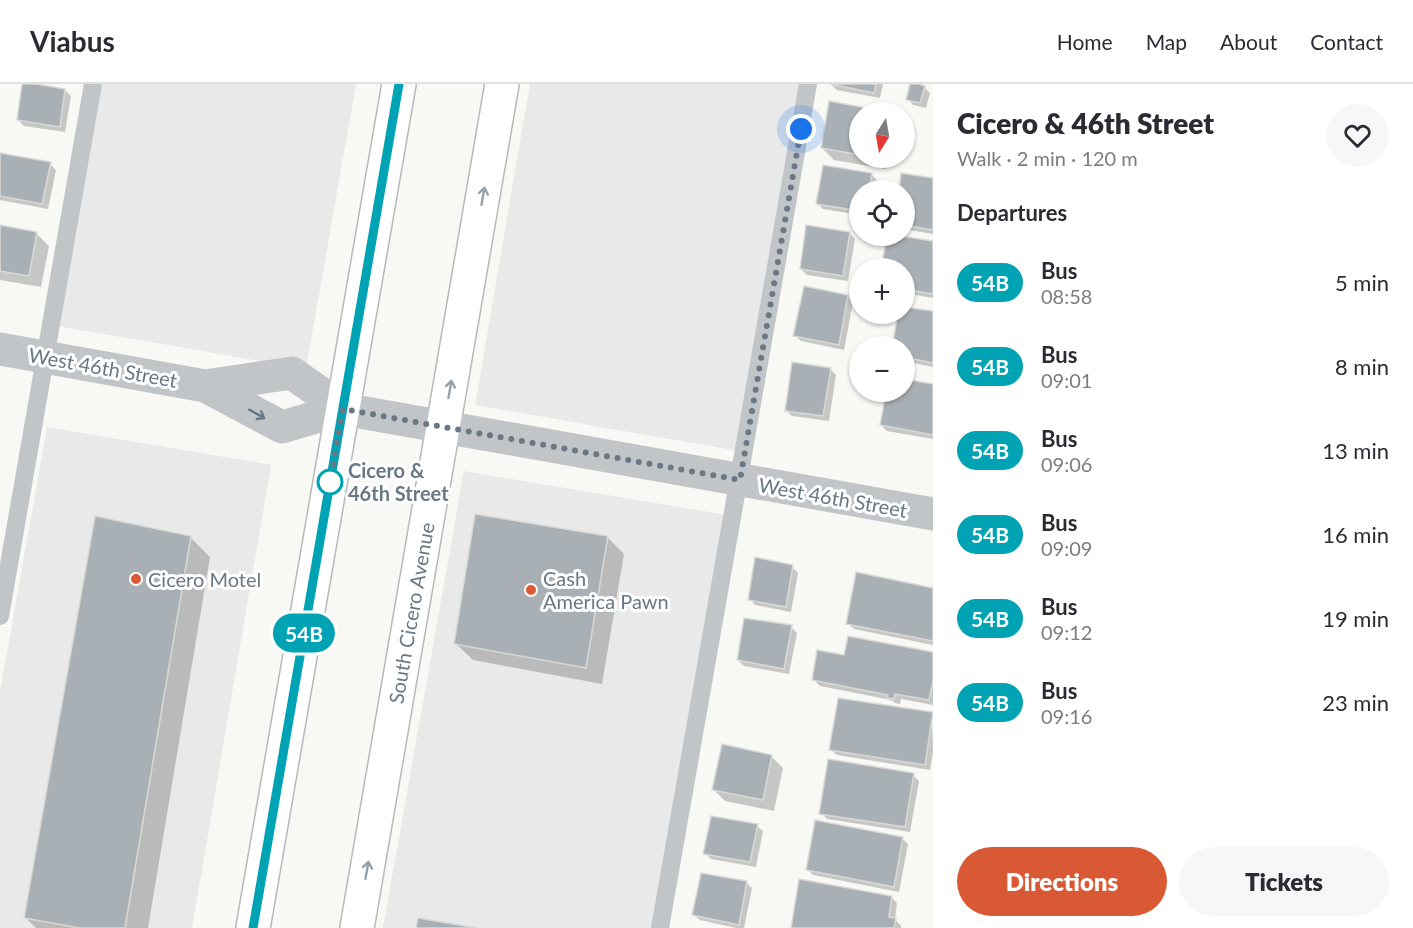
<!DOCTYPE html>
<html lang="en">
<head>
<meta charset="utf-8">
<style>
  body { margin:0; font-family:Lato,sans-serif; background:#f7f7f7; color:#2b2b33; height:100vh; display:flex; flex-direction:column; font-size:22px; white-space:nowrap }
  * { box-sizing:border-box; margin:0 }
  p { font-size:20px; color:#7c7c81 }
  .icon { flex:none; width:33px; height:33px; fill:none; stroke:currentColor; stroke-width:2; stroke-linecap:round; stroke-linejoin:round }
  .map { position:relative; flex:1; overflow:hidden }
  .side { display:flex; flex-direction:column; background:#fff; width:480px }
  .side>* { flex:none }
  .badge { padding:0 12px; border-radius:20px; font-size:21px; line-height:39px }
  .needle { width:39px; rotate:191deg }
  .buttons { position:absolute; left:849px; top:18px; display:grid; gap:12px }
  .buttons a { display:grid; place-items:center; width:66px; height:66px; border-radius:50%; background:#fff; box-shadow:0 2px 4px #0004; font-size:30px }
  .you { position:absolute; width:30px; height:30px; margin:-15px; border:4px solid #fff; border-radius:50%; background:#1a73e8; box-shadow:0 0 0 9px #1a73e833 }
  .map>.badge { position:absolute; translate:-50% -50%; box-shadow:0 0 0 3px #fff }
  h2 { padding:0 24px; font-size:22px; line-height:54px }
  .round { display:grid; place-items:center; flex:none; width:63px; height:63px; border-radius:32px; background:#f7f7f7 }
  .summary { display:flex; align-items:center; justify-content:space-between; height:102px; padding:0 24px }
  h1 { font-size:28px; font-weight:800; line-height:45px }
  .cta { display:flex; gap:12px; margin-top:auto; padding:12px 24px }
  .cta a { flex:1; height:69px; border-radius:36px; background:#d95934; color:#fff; font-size:24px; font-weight:800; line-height:69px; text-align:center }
  .cta a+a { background:#f7f7f7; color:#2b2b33 }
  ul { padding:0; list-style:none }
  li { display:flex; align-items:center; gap:18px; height:84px; padding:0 24px }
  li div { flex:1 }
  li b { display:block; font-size:22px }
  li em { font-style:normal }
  li .badge { min-width:66px; font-weight:700; text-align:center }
  header { display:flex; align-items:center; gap:36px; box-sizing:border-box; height:84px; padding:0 30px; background:#fff; border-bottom:2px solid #e1e1e2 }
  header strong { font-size:28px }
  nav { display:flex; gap:33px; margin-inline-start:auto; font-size:21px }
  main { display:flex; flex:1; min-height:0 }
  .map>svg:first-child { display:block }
  .built { fill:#e8e9e8 }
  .shadow { fill:#0003 }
  .building { fill:#a9b0b5; stroke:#d9d9d7; stroke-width:1.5 }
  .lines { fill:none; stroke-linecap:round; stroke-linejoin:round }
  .primary-casing { stroke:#b5b9bc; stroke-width:36 }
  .lane { stroke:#c1c5c8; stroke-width:18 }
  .street { stroke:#c1c5c8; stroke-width:33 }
  .primary { stroke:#fff; stroke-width:33 }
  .oneway { stroke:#96a0a9 }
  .oneway2 { stroke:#697884 }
  .line-casing { stroke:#fff; stroke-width:14 }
  .line { stroke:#00a3b4; stroke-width:9 }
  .walk { stroke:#697884; stroke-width:6; stroke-dasharray:0 10.8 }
  .stop-dot { fill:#fff; stroke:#00a3b4; stroke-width:3 }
  .poi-dot { fill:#d95934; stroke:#fff; stroke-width:2 }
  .labels { text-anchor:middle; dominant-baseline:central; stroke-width:6; stroke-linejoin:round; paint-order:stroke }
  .street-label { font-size:20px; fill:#697884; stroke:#fff }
  .stop-label { font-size:20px; font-weight:bold; fill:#697884; stroke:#fff; text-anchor:start }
  .poi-label { font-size:20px; fill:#697884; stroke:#fff; text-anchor:start }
</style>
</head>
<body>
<header>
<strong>Viabus</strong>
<nav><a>Home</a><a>Map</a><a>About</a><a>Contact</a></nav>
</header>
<main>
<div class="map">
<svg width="933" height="844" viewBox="0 0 933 844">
  <rect width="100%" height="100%" fill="#f8f8f5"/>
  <path class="built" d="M 93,0 L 356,0 L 306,285 L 51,241 Z
    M 530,0 L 808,0 L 744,368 L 475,321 Z
    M 47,343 L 271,381 L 192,844 L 0,844 L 0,608 Z
    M 464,387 L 733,432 L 660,844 L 383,844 Z"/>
  <path class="shadow" d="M 23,0 L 65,6 L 71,12 L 65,48 L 24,42 L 18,36 Z
    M 831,0 L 883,0 L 880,14 L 837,6 Z
    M 911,0 L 924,3 L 930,9 L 926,24 L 913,21 L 908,15 Z
    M 831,18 L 883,28 L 860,28 L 860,74 L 888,74 L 886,85 L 834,76 L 822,64 Z
    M 0,79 L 50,80 L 56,86 L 48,125 L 0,116 Z
    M 871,90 L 877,96 L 875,106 L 860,106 L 860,131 L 823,125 L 817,119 Z
    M 903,91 L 933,96 L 933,150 L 904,145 L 904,106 L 900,106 Z
    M 0,143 L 37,150 L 49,162 L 41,203 L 0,196 Z
    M 849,149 L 855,155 L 848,197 L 807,191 L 801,185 Z
    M 889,152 L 933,159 L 933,214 L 904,209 L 904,184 L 883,184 Z
    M 848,212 L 853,218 L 844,266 L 801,257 L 795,252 Z
    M 933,229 L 933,283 L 904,277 L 904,262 L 893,262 L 899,230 Z
    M 830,285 L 836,291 L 829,337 L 792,332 L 786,326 Z
    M 933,301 L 933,355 L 887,347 L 881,341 L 887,308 L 904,308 Z
    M 190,453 L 210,473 L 148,844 L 36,844 L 26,834 Z
    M 608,454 L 624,470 L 602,600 L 473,576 L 456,560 Z
    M 792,483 L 798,489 L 791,528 L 755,521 L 750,515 Z
    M 933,505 L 933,561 L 854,545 L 848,539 Z
    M 791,543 L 797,549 L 789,590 L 744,582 L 738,576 Z
    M 933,570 L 933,621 L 901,615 L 900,620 L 895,619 L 891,616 L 820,602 L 814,596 L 845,573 Z
    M 932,630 L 933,668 L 930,686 L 837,671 L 831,666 Z
    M 771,672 L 783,684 L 774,727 L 725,717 L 713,705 Z
    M 913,691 L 919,697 L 910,748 L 827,735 L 821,729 Z
    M 757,742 L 763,747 L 756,783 L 711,775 L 705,769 Z
    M 902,754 L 908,760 L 899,808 L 813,791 L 807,785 Z
    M 746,798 L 752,804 L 744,844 L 736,844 L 700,836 L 694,831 Z
    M 891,813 L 897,819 L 895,835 L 901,842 L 901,844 L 792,844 Z"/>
  <path class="building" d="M 22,0 L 36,0 L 65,5 L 60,43 L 17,36 Z
    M 830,0 L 876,0 L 874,9 Z
    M 910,0 L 919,0 L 925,2 L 920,19 L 906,16 Z
    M 829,17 L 883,27 L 883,28 L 860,28 L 860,71 L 821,64 Z
    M 0,69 L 51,78 L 42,120 L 0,112 Z
    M 823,81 L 872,89 L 869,106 L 860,106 L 860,127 L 816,120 Z
    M 901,89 L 933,94 L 933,146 L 904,141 L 904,106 L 899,106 Z
    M 0,141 L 37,148 L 29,192 L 0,187 Z
    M 806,141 L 850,148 L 843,192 L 800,185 Z
    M 887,152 L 901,152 L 933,157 L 933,210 L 904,205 L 904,184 L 881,184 Z
    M 804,202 L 848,211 L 839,261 L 793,252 Z
    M 904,223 L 933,227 L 933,279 L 904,273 L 904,262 L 892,262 L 898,230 L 904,230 Z
    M 792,278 L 831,284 L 823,332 L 785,327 Z
    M 904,295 L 933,300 L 933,351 L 880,341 L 886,308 L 904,308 Z
    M 475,430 L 608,452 L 586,584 L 454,560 Z
    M 95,432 L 191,452 L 125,844 L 80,844 L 24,834 Z
    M 755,473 L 793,481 L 786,523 L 748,516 Z
    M 856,488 L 933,504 L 933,557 L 846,540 Z
    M 744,534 L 792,541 L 784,585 L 737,576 Z
    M 848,552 L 933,568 L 933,597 L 929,616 L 895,610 L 894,615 L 887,614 L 888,611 L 812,596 L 817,566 L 844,571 Z
    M 838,614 L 933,628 L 925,681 L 829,666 Z
    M 722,660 L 772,671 L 763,716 L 712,706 Z
    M 828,675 L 914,689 L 905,743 L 819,730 Z
    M 711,732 L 758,740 L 750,778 L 703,770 Z
    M 815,736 L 903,753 L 894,803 L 806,786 Z
    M 701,789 L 747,797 L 739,841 L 692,831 Z
    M 799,795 L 892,812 L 889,833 L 896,834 L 894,844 L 791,844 Z
    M 418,834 L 477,844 L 416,844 Z"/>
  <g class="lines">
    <g class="primary-casing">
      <path id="primary" d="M 253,844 L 399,0
        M 357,844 L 502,0"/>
    </g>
    <path class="lane" d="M 0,532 L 93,0
      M 660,844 L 808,0"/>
    <path class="street" d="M 0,265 L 205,302 L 292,289 L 343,325 L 933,430
      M 205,302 L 282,343 L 343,325"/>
    <use href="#primary" class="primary"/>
  </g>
  <defs><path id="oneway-shaft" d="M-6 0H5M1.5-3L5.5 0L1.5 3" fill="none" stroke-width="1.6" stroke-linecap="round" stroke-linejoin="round" transform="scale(1.5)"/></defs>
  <g class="oneway">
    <use href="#oneway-shaft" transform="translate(483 112) rotate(-80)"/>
    <use href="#oneway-shaft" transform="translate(450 305) rotate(-80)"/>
    <use href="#oneway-shaft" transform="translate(367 786) rotate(-80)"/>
  </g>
  <use class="oneway2" href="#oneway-shaft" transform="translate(257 330) rotate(29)"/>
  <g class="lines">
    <g class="line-casing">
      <path id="line" d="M 253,844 L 399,0"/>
    </g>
    <use href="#line" class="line"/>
    <path class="walk" d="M 330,398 L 329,405 L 343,325 L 740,396 L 801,45"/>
  </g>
  <circle class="stop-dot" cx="330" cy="398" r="12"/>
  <g class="poi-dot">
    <circle cx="136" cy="495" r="6"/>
    <circle cx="531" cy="506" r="6"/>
  </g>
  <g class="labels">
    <g class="street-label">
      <text transform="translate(103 283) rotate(10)">West 46th Street</text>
      <text transform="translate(833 413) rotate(10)">West 46th Street</text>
      <text transform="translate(411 529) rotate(-80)">South Cicero Avenue</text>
    </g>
    <g class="stop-label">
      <text x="348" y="386">Cicero &amp;<tspan x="348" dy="23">46th Street</tspan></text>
    </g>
    <g class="poi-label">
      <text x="543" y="494">Cash<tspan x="543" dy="23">America Pawn</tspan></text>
      <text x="148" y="495">Cicero Motel</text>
    </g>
  </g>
</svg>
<div class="buttons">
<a><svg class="needle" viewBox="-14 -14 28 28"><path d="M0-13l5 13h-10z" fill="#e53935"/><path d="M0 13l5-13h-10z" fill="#7c7c81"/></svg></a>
<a><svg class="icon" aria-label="locate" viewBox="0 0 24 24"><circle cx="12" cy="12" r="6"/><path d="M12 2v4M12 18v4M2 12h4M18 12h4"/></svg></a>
<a>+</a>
<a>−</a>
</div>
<div class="you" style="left:801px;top:45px"></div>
<b class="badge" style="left:304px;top:549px;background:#00a3b4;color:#fff">54B</b>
</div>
<section class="side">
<div class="summary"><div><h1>Cicero &amp; 46th Street</h1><p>Walk · 2 min · 120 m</p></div><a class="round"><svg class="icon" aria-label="heart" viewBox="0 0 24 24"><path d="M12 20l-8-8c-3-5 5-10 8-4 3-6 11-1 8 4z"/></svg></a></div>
<h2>Departures</h2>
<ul>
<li><span class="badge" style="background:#00a3b4;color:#fff">54B</span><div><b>Bus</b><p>08:58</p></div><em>5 min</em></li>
<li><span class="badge" style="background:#00a3b4;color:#fff">54B</span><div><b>Bus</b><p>09:01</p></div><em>8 min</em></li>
<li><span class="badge" style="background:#00a3b4;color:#fff">54B</span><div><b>Bus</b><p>09:06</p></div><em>13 min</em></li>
<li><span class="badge" style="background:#00a3b4;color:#fff">54B</span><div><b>Bus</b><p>09:09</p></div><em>16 min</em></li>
<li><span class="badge" style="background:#00a3b4;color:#fff">54B</span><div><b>Bus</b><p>09:12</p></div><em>19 min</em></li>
<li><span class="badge" style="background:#00a3b4;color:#fff">54B</span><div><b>Bus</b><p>09:16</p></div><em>23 min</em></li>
</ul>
<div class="cta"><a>Directions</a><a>Tickets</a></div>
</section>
</main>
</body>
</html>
